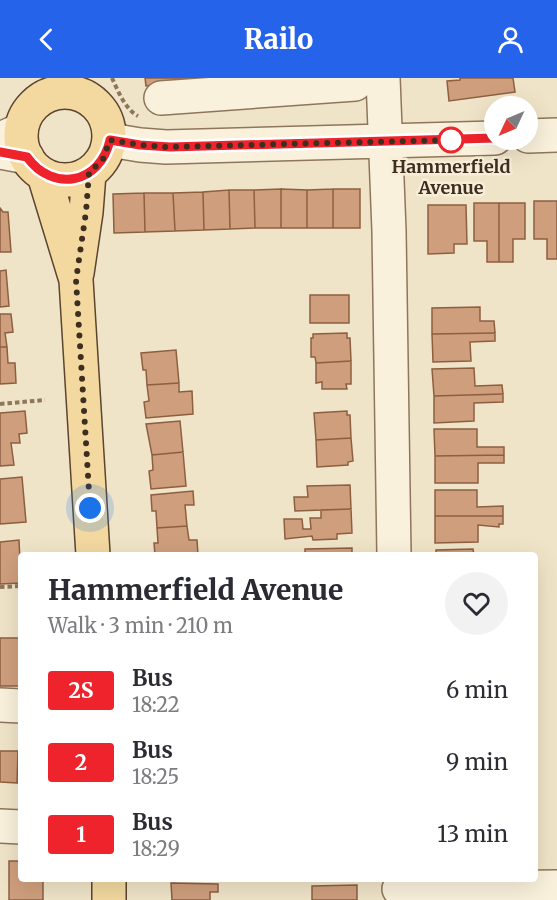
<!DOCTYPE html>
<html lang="en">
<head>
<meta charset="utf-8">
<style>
  body { margin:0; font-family:Merriweather,serif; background:#f2f2f3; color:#2b2b33; height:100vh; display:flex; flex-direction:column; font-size:22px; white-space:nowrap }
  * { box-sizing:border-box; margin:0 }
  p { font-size:20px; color:#7c7c81 }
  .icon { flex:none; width:33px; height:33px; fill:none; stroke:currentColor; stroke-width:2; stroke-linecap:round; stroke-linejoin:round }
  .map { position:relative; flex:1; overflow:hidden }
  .panel { position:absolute; left:18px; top:474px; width:520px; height:330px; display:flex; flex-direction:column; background:#fff; border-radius:6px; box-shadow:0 6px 24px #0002 }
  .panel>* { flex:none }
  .badge { padding:0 12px; border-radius:4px; font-size:21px; line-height:39px }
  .needle { width:39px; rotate:226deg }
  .fabs { position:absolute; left:484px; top:18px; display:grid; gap:12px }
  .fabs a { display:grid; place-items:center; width:54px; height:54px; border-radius:50%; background:#fff; box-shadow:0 6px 24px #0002; font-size:30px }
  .you { position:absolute; width:30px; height:30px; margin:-15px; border:4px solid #fff; border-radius:50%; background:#1a73e8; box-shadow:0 0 0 9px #1a73e833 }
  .map>.badge { position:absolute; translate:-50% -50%; box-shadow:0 0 0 3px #fff }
  .round { display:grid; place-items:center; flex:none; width:63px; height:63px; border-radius:32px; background:#f2f2f3 }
  .headline { display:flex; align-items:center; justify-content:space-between; height:102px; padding:0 30px }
  h1 { font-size:28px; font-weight:800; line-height:45px }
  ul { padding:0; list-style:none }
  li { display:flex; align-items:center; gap:18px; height:72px; padding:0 30px }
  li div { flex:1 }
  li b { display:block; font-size:22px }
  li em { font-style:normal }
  li .badge { min-width:66px; font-weight:700; text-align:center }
  header { display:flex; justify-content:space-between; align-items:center; height:78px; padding:0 30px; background:#2563eb; color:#fff; font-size:27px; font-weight:800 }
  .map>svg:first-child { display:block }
  .building { fill:#cf9f7d; stroke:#8d5f41; stroke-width:1.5 }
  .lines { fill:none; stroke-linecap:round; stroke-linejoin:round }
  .minor-casing { stroke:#8d765c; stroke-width:36 }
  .major-casing { stroke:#5b4430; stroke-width:36 }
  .path { stroke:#8d765c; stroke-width:4; stroke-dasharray:4.5 3; stroke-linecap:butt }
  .minor { stroke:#faf1dc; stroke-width:33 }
  .major { stroke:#f3d9a0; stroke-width:33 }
  .line-casing { stroke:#fff; stroke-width:14 }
  .line { stroke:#ee232c; stroke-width:9 }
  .walk { stroke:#3d2e20; stroke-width:6; stroke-dasharray:0 10.8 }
  .stop-dot { fill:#fff; stroke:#ee232c; stroke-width:3 }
  .labels { text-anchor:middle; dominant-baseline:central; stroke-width:5; stroke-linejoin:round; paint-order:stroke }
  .stop-label { font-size:18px; font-weight:bold; fill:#3d2e20; stroke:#f7eed8 }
</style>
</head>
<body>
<header><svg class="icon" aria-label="back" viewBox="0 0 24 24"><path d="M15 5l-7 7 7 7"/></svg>Railo<svg class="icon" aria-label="person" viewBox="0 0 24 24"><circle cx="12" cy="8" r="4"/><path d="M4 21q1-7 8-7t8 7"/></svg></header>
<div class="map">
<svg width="557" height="822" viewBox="0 0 557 822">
  <rect width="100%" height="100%" fill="#f0e4c8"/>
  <path class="building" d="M 145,0 L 196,0 L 188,1 L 188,4 L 146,8 Z
    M 460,0 L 513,0 L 515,14 L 449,23 L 447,3 L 460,2 Z
    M 281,111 L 281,150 L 255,150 L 254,112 Z
    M 281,111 L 307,112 L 307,150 L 281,150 Z
    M 333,111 L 333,150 L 307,150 L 307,112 Z
    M 333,111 L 360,111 L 360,150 L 333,150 Z
    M 229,112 L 254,112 L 255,150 L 230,151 Z
    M 229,112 L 230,151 L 204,152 L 203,114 Z
    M 203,114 L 204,152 L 175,153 L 173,115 Z
    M 144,115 L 173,115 L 175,153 L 145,154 Z
    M 144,115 L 145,154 L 114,155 L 113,116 Z
    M 534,123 L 557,123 L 557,181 L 547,181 L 547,161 L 534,161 Z
    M 474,125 L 499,125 L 499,184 L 487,184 L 487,163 L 474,163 Z
    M 499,125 L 525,125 L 525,161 L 513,161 L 513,184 L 499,184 Z
    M 428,127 L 466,127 L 467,166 L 454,166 L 454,175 L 428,176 Z
    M 0,130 L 3,134 L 8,134 L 11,174 L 0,174 Z
    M 6,192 L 9,228 L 0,229 L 0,193 Z
    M 310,217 L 349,217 L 349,245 L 310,245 Z
    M 480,229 L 480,243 L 494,243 L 495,255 L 432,256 L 432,230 Z
    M 0,236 L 11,236 L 13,254 L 5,255 L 7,269 L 0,269 Z
    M 347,255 L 347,260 L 350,260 L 351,283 L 316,285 L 315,279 L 311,279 L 311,260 L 313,260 L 313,256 Z
    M 495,255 L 495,263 L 470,264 L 471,283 L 433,284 L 432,256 Z
    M 0,269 L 7,269 L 8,285 L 15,285 L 16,305 L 0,306 Z
    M 176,272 L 179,305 L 147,307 L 146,292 L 143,292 L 141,275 Z
    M 351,283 L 351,306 L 346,306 L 347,311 L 322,311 L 322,304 L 316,305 L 316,285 Z
    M 474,290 L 475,308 L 502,307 L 503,316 L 434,318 L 432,291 Z
    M 179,305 L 179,314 L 192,313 L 193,336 L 146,340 L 144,324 L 149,323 L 147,307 Z
    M 503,316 L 503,324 L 474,325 L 474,343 L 434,345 L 434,318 Z
    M 25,333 L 27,355 L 19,356 L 20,365 L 11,365 L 14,387 L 0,388 L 0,335 Z
    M 347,333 L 347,337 L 350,337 L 351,360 L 316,362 L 314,335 Z
    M 180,343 L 183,374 L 152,377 L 146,346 Z
    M 434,351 L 477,351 L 477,369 L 504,369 L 504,377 L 435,378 Z
    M 351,360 L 353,383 L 348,384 L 348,387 L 317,389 L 316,362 Z
    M 183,374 L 186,408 L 151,411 L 149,393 L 153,392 L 152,377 Z
    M 504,377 L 504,385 L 478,385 L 478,405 L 435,405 L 435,378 Z
    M 22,399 L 26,444 L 0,446 L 0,401 Z
    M 350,407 L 351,431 L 295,433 L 294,419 L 308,419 L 307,408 Z
    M 435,412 L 477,412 L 477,429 L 503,428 L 503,438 L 435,438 Z
    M 193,413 L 194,427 L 185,427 L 187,448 L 157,450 L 156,433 L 152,433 L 151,417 Z
    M 351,431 L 352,455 L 337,456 L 337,461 L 313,462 L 312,458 L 285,461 L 284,441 L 302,441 L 303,451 L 311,451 L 310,440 L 321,440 L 321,432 Z
    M 435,438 L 503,438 L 503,446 L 499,446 L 499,449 L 478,447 L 478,464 L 435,465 Z
    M 187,448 L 189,462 L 197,462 L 198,477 L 155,477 L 154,465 L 158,465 L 157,450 Z
    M 19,462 L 21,505 L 0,506 L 0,464 Z
    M 352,470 L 352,477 L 305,477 L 305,471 Z
    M 473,471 L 474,477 L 436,477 L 436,472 Z
    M 0,560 L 21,560 L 21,608 L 0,608 Z
    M 0,673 L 18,673 L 17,705 L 0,704 Z
    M 18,673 L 21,674 L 21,705 L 17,705 Z
    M 9,783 L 21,783 L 21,801 L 43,801 L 43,822 L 9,822 Z
    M 171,805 L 218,806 L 218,814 L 210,814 L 210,822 L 172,822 Z
    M 357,807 L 357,822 L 312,822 L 312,808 Z"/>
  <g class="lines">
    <g class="minor-casing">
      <path id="minor" d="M 383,0 L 389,153 L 394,477
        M 161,20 L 355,6 L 354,0
        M 528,58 L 557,57
        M 0,61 L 21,52
        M 110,62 L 140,67 L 166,69 L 495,60
        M 0,74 L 27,79
        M 0,627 L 21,628
        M 0,748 L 21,749
        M 399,811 L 557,809"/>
    </g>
    <g class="major-casing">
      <path id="major" d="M21 58a44 44 0 1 1 88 0a44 44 0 1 1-88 0Z
        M 44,97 L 76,202 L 93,477
        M 77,195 L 86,134 L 89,95
        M 109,822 L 109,801"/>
    </g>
    <path class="path" d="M 112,0 C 118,13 125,31 138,38
      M 0,326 L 45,322
      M 0,509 L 21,508"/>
    <use href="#minor" class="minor"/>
    <use href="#major" class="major"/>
  </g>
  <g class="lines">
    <g class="line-casing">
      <path id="line" d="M 0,74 L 27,79 C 53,115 100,106 110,62 L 140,67 L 170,69 L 495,60"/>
    </g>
    <use href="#line" class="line"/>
    <path class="walk" d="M 90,430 L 76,202 L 86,134 L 89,95 L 103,81 L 110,62 L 140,67 L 166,69 L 451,62"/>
  </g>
  <circle class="stop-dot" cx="451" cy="62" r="12"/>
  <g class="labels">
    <g class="stop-label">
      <text x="451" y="88">Hammerfield<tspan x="451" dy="21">Avenue</tspan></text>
    </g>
  </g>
</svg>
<div class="fabs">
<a><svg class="needle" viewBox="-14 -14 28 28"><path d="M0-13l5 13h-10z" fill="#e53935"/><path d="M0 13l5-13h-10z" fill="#7c7c81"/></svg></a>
</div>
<div class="you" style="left:90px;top:430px"></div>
<section class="panel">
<div class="headline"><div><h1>Hammerfield Avenue</h1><p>Walk · 3 min · 210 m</p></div><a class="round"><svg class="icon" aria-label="heart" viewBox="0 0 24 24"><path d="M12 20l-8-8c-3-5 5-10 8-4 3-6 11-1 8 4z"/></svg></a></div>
<ul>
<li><span class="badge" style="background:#ee232c;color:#fff">2S</span><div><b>Bus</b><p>18:22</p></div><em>6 min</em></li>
<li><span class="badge" style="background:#ee232c;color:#fff">2</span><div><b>Bus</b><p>18:25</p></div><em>9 min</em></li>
<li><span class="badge" style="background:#ee232c;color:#fff">1</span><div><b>Bus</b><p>18:29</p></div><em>13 min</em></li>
</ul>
</section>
</div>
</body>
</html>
